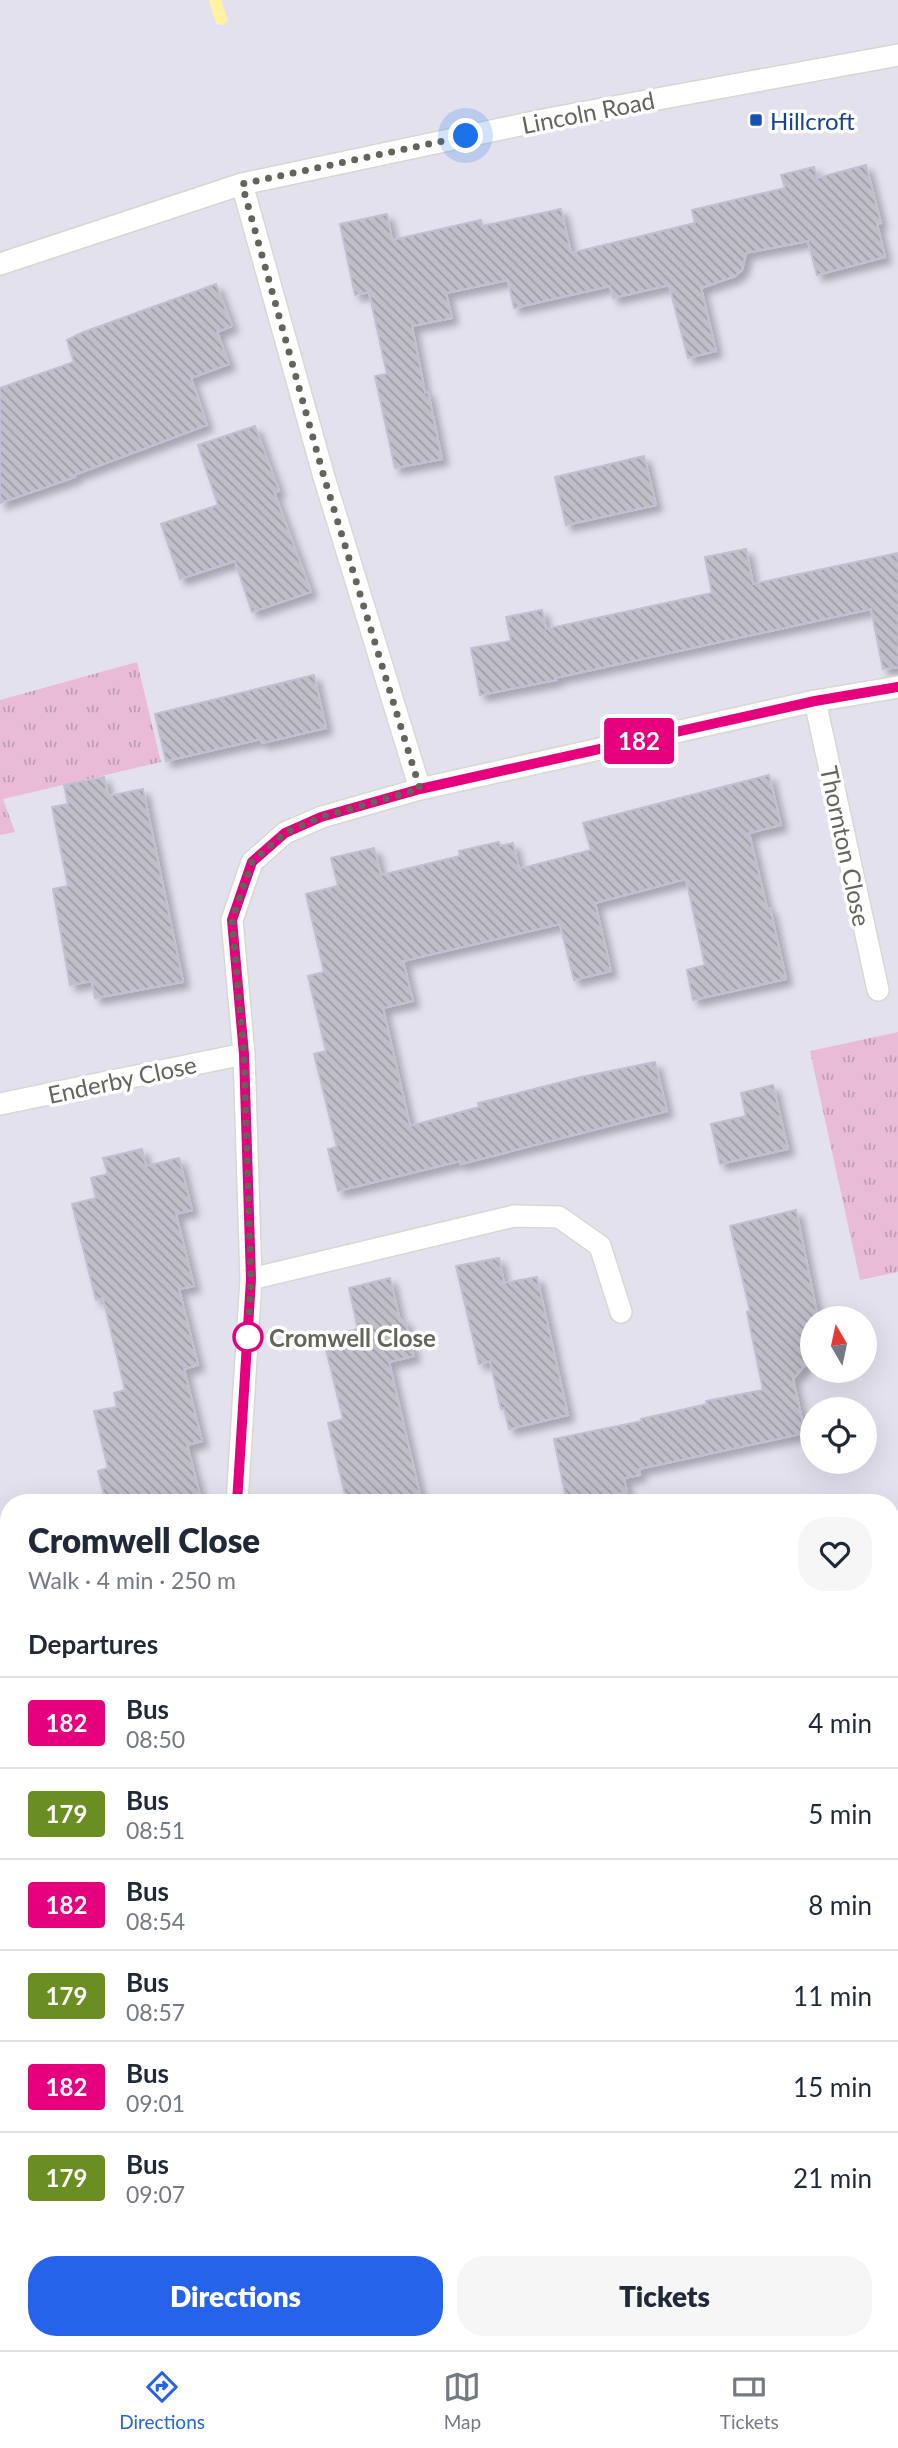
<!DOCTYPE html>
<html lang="en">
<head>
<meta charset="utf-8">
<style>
  body { margin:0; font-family:Lato,sans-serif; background:#f6f6f7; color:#1f2937; height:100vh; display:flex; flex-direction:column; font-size:26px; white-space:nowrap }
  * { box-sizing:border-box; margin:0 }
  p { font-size:23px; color:#747a83 }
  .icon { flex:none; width:38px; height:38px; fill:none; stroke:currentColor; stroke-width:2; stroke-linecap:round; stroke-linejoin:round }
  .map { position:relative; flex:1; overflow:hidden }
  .panel { position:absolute; left:0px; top:1494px; width:900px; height:856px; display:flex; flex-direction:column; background:#fff; border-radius:28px 28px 0 0; box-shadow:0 7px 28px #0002 }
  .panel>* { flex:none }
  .badge { padding:0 14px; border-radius:5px; font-size:24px; line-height:46px }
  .needle { width:46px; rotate:351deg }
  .controls { position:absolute; left:800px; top:1306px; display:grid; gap:14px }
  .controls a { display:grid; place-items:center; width:77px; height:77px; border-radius:50%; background:#fff; box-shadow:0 7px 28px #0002; font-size:35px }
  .you { position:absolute; width:35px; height:35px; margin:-18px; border:5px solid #fff; border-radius:50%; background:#1a73e8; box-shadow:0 0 0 10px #1a73e833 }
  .map>.badge { position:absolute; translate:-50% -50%; box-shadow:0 0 0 4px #fff }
  h2 { padding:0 28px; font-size:26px; line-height:63px }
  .round { display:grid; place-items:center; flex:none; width:74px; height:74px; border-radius:28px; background:#f6f6f7 }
  .headline { display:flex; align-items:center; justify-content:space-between; height:119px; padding:0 28px }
  h1 { font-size:33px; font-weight:800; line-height:52px }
  .button { display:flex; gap:14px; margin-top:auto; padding:14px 28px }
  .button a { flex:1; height:80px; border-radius:28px; background:#2563eb; color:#fff; font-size:28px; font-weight:800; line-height:80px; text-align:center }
  .button a+a { background:#f6f6f7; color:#1f2937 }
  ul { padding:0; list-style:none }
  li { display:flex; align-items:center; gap:21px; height:91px; padding:0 28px; border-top:2px solid #e0e1e3 }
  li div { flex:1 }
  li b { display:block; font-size:26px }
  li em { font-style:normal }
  li .badge { min-width:77px; font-weight:700; text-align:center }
  .menu { display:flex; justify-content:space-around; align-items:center; height:98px; border-top:2px solid #e0e1e3; background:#fff; font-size:19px; color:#747a83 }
  .menu a { display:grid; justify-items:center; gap:4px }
  .menu .current { color:#2563eb }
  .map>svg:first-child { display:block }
  .grass { fill:url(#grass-tufts) }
  .forest { fill:url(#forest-firs) }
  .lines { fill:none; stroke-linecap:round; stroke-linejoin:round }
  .stream { stroke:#fff2a1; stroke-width:12 }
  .building { fill:url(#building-back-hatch); stroke:#c2bfd4; stroke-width:2; filter:url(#shadow) }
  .street-casing { stroke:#d7d8d0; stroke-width:24 }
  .secondary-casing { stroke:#d6d7cc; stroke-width:24 }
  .street { stroke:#fff; stroke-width:21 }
  .secondary { stroke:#fff; stroke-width:21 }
  .rail-casing { stroke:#b0b0ad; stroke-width:8 }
  .rail { stroke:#fff; stroke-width:5; stroke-dasharray:16; stroke-linecap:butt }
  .line-casing { stroke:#fff; stroke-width:16 }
  .line { stroke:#e6007e; stroke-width:10 }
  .walk { stroke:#64645a; stroke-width:7; stroke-dasharray:0 12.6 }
  .transit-dot { fill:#1a4fb4; stroke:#fff; stroke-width:2.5 }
  .stop-dot { fill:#fff; stroke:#e6007e; stroke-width:3.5 }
  .labels { text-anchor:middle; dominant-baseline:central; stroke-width:7; stroke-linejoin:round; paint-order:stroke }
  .street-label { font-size:24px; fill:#64645a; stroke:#fff }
  .transit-label { font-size:24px; fill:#164399; stroke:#fff; text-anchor:start }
  .stop-label { font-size:24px; font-weight:bold; fill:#64645a; stroke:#fff; text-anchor:start }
</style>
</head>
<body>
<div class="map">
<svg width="898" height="2350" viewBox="0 0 898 2350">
  <defs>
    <pattern id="grass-tufts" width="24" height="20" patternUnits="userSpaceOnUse" patternTransform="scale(1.75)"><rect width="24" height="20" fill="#e9bbd6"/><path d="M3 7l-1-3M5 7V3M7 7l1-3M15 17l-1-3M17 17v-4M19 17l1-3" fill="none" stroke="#c09cb1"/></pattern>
    <pattern id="forest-firs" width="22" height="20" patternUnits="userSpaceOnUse" patternTransform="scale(1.75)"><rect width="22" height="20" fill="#e9bbd6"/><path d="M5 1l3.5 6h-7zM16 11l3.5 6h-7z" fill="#c09cb1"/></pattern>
    <pattern id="building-back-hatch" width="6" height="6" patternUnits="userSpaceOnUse" patternTransform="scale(1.75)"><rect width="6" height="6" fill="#bfbec9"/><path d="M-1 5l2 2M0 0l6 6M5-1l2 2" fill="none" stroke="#9f9ea6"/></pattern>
    <filter id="shadow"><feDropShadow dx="6" dy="6" stdDeviation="3.5" flood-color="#0004"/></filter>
  </defs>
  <rect width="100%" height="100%" fill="#e4e1ef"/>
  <path class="grass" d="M 137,662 L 161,762 L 3,799 L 15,832 L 0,835 L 0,700 Z
    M 898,1032 L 898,1272 L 860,1280 L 810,1051 Z"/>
  <path class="forest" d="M 0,1880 L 9,1882 L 9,1984 L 0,1982 Z
    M 891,2068 L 898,2069 L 898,2189 L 891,2187 Z
    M 0,2069 L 9,2071 L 9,2195 L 0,2193 Z
    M 891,2264 L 898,2266 L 898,2350 L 625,2350 L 592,2342 L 891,2342 Z"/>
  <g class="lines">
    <path class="stream" d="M 215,0 L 221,19"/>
  </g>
  <path class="building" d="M 866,165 L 881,223 L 877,224 L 885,257 L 817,275 L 808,241 L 746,253 L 742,270 L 735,276 L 701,288 L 716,351 L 688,358 L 669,285 L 613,298 L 610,286 L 514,308 L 508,280 L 446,293 L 452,318 L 412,326 L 425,393 L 428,392 L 442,459 L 395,468 L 375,376 L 387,374 L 369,292 L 355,295 L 340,224 L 387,214 L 392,240 L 481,220 L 482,226 L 561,209 L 571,253 L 695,223 L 692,210 L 785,188 L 781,175 L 814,167 L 817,178 Z
    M 216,284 L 232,326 L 217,332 L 229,364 L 191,378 L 207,425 L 74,475 L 75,477 L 0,503 L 0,388 L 74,362 L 67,340 L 81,333 Z
    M 255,426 L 279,491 L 274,492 L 311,592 L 252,612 L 235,561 L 180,579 L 161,524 L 218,505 L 198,445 Z
    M 644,456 L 656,505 L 566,525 L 555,477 Z
    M 746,549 L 753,584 L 898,553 L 898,667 L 883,669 L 871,609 L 555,678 L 556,680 L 480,695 L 471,648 L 511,641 L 506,617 L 542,610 L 546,629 L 712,593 L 705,557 Z
    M 314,675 L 326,728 L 262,743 L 261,739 L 166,761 L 155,714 Z
    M 769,775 L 781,825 L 749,833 L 767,908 L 770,908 L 786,979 L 693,1000 L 687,970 L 705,965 L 686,879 L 595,903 L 611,971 L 574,980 L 560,924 L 403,961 L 413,1001 L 383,1008 L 410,1126 L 479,1107 L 478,1103 L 495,1099 L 581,1077 L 655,1062 L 667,1111 L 461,1164 L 460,1161 L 338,1191 L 328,1149 L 337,1147 L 314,1054 L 326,1051 L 308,976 L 324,972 L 306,894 L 338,886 L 331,858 L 374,848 L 381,875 L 460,856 L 459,851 L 499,842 L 500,846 L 513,843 L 519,869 L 591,850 L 583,823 Z
    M 104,777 L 108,796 L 143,789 L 183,982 L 95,998 L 92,981 L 70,985 L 53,889 L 68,886 L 52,807 L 68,804 L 64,785 Z
    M 773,1085 L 788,1149 L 720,1164 L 711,1124 L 746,1116 L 741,1093 Z
    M 142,1149 L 146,1166 L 179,1158 L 192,1210 L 176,1214 L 194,1286 L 179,1289 L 198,1365 L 184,1369 L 202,1441 L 187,1445 L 202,1503 L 106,1503 L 98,1471 L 108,1468 L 94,1411 L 117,1407 L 114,1393 L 125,1390 L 103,1298 L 96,1300 L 72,1204 L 96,1198 L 91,1178 L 108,1174 L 103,1158 Z
    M 796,1210 L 818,1318 L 812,1318 L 812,1357 L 793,1379 L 805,1433 L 639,1469 L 640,1475 L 624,1478 L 627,1492 L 567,1503 L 554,1439 L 642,1421 L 641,1419 L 707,1404 L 706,1401 L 763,1390 L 747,1312 L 750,1311 L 730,1226 Z
    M 499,1258 L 504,1283 L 537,1277 L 568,1415 L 509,1429 L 504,1408 L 501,1409 L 490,1361 L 479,1364 L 456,1266 Z
    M 390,1278 L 400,1321 L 405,1320 L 414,1356 L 389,1362 L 422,1503 L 347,1503 L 328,1423 L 343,1419 L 323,1337 L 358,1329 L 349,1288 Z"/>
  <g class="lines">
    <g class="street-casing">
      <path id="street" d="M 242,184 L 324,477 L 420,789
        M 815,701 L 878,990
        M 0,1104 L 244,1054
        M 251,1279 L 514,1216 L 559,1217 L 600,1246 L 621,1312
        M 237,1503 L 251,1279 L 244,1054 L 232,920 L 252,862 L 285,833 L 322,817 L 420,789 L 815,701 L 898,687
        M 0,1647 L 9,1645
        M 891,1658 L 898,1658"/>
    </g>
    <g class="secondary-casing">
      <path id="secondary" d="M 0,264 L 242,184 L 548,119 L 898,55"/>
    </g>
    <use href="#street" class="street"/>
    <use href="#secondary" class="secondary"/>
    <g class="rail-casing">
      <path id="rail" d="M 0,2028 L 9,2030
        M 0,2050 L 9,2052
        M 891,2234 L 898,2235
        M 891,2255 L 898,2256"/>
    </g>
    <use href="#rail" class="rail"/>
  </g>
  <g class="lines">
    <g class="line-casing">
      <path id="line" d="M 237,1503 L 251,1279 L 244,1054 L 232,920 L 252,862 L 285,833 L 321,817 L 420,789 L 815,701 L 898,687"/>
    </g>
    <use href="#line" class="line"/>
    <path class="walk" d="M 248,1337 L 251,1279 L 244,1054 L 232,920 L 252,862 L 285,833 L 321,817 L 420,789 L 324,477 L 242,184 L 466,136"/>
  </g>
  <rect class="transit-dot" x="749" y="113" width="14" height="14" rx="3.5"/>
  <circle class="stop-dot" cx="248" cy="1337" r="14"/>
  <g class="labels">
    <g class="street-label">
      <text transform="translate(588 112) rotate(-11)">Lincoln Road</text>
      <text transform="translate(846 846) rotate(78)">Thornton Close</text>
      <text transform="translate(122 1079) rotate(-12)">Enderby Close</text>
    </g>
    <g class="transit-label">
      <text x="770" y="120">Hillcroft</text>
    </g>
    <g class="stop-label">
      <text x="269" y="1337">Cromwell Close</text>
    </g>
  </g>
</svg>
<div class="controls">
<a><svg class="needle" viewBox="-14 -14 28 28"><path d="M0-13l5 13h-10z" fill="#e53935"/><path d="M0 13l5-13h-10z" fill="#747a83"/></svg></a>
<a><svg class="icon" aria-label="locate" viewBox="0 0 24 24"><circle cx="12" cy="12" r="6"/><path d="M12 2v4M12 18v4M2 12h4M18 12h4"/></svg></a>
</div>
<div class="you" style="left:466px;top:136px"></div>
<b class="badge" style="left:639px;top:741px;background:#e6007e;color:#fff">182</b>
<section class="panel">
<div class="headline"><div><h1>Cromwell Close</h1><p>Walk · 4 min · 250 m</p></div><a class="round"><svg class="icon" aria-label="heart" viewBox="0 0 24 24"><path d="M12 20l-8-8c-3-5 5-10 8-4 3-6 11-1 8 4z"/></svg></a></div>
<h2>Departures</h2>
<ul>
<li><span class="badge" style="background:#e6007e;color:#fff">182</span><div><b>Bus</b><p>08:50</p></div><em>4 min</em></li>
<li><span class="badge" style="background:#6b8e23;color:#fff">179</span><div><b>Bus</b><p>08:51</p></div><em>5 min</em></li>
<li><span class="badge" style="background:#e6007e;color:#fff">182</span><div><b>Bus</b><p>08:54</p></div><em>8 min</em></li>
<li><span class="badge" style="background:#6b8e23;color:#fff">179</span><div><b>Bus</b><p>08:57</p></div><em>11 min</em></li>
<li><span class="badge" style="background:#e6007e;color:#fff">182</span><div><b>Bus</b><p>09:01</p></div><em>15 min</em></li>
<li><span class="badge" style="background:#6b8e23;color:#fff">179</span><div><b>Bus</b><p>09:07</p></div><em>21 min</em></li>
</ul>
<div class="button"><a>Directions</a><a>Tickets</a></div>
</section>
</div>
<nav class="menu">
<a class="current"><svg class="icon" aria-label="directions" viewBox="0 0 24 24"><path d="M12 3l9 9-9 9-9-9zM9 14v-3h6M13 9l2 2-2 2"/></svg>Directions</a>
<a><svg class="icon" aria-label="map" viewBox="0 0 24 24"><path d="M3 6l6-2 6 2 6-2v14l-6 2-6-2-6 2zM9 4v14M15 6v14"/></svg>Map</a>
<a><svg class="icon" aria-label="tickets" viewBox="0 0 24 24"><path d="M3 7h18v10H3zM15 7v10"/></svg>Tickets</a>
</nav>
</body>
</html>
